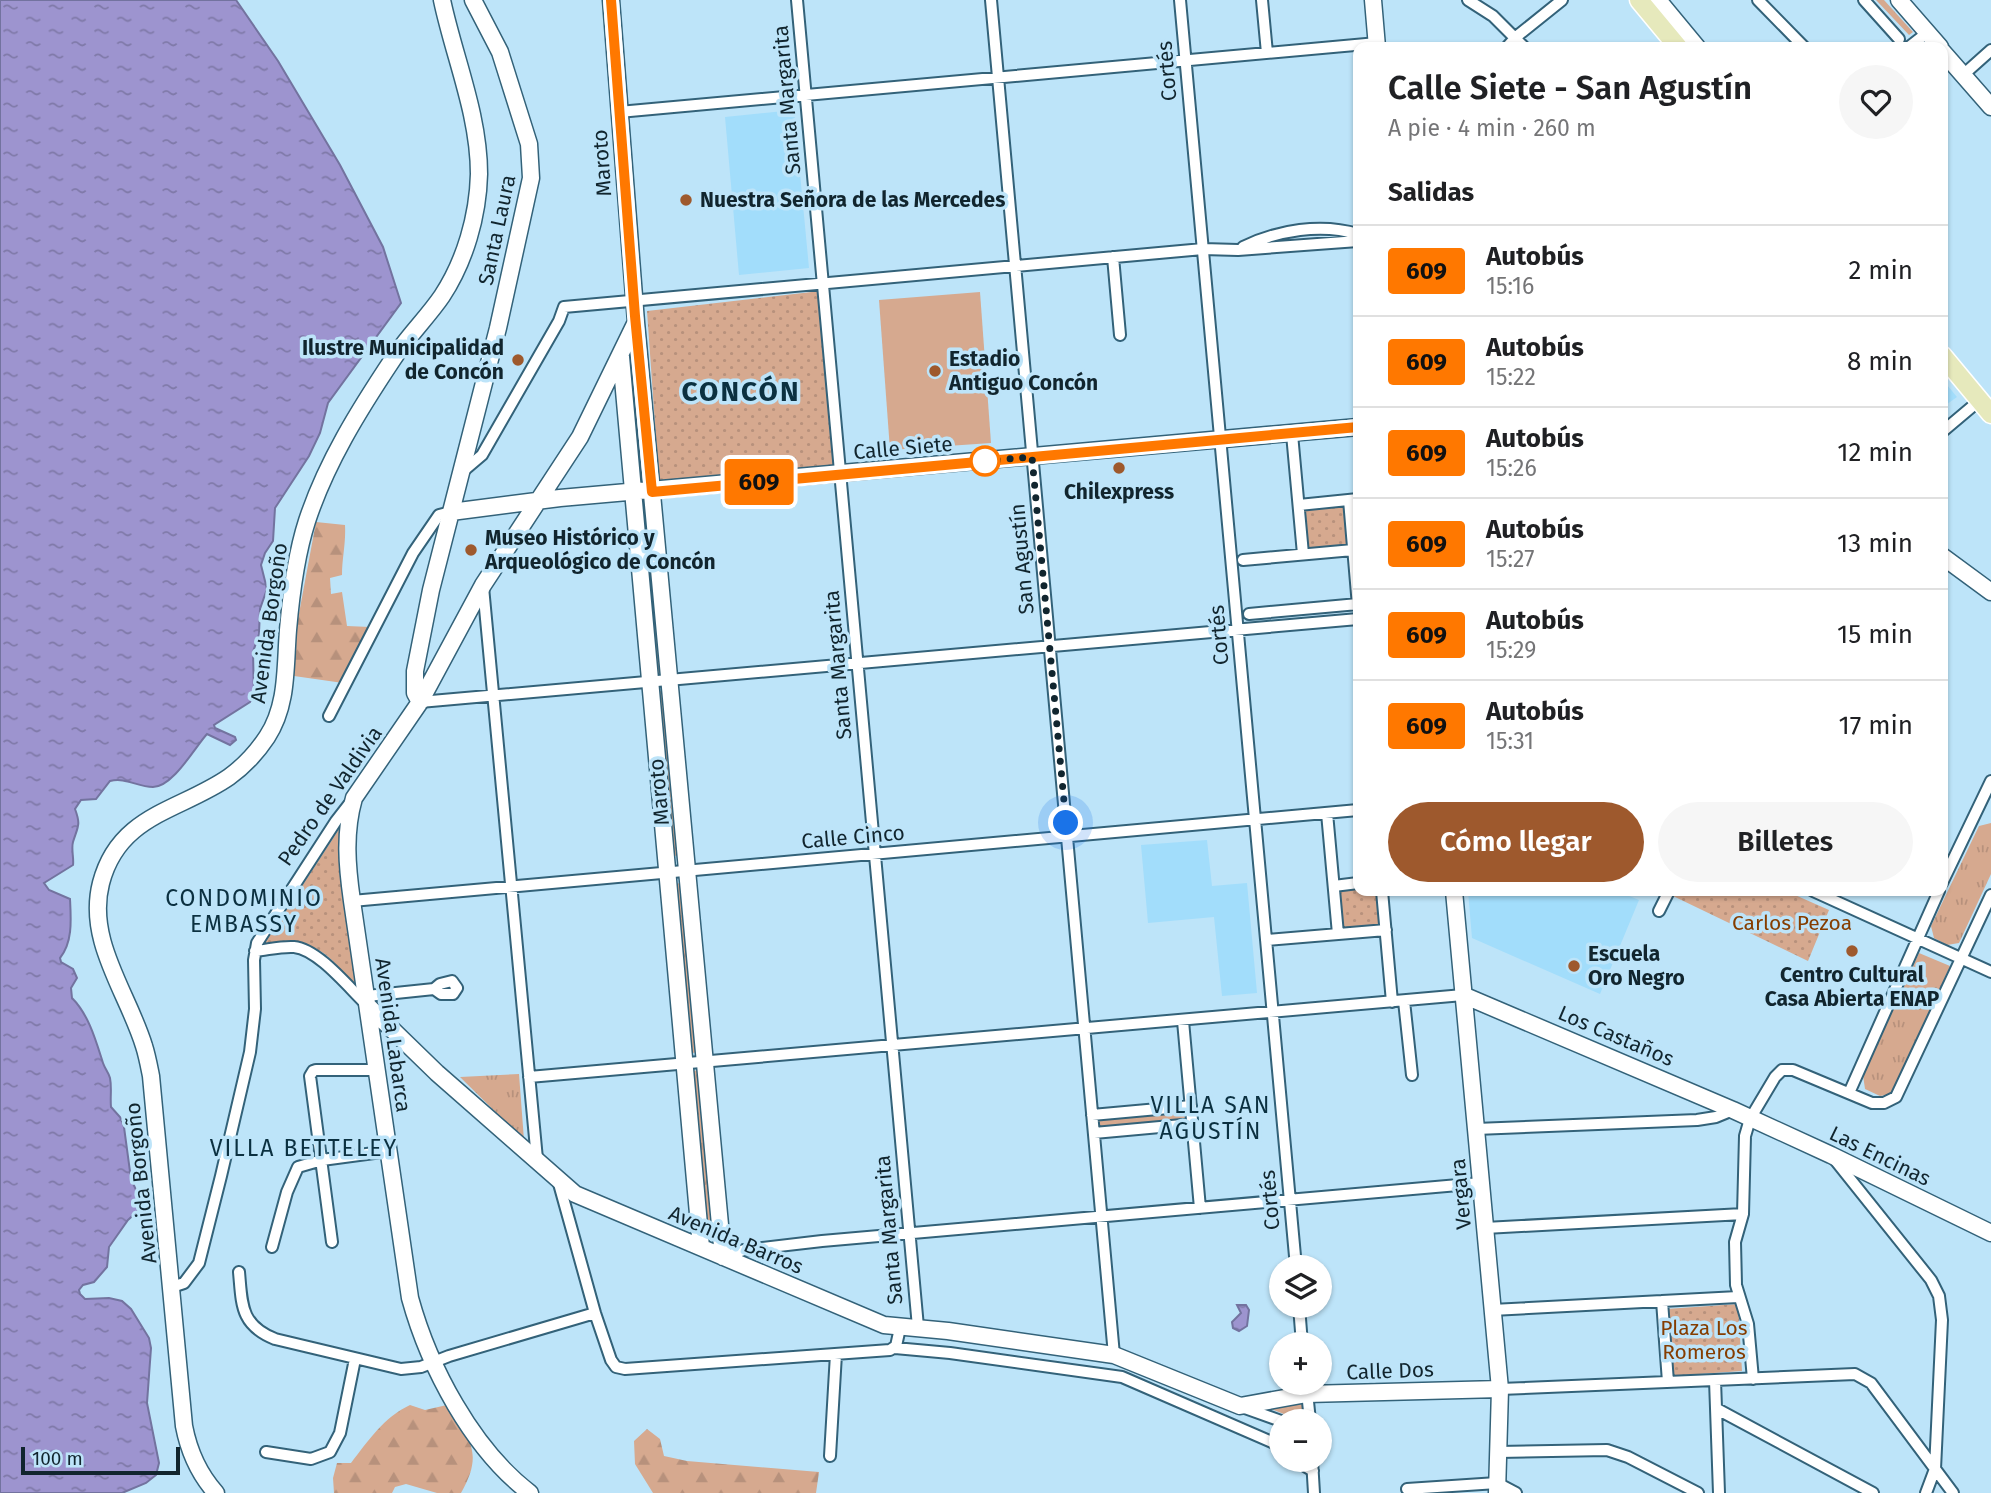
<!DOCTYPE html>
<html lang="es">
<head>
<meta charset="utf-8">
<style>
  body { margin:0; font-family:"Fira Sans",sans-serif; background:#f6f6f6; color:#202124; height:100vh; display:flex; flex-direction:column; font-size:26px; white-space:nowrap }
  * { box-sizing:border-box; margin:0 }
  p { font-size:23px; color:#757577 }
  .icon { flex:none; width:38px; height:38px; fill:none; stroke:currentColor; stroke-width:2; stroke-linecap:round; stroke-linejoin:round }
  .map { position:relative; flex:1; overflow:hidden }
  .side { position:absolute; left:1353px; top:42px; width:595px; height:854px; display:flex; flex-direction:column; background:#fff; border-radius:14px; box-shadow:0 2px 5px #0004 }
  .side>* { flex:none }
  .badge { padding:0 14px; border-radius:5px; font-size:24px; line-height:46px }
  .controls { position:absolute; left:1269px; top:1255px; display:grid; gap:14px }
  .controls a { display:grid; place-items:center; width:63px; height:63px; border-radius:50%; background:#fff; box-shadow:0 2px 5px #0004; font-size:35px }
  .scale { position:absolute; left:21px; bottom:18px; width:159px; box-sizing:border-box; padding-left:7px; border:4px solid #11252e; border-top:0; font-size:19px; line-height:24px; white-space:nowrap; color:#11252e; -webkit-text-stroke:5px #bde4f9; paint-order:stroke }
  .you { position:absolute; width:35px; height:35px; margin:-18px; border:5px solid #fff; border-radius:50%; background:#1a73e8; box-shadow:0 0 0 10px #1a73e833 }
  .map>.badge { position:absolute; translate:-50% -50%; box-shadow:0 0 0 4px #fff }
  h2 { padding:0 35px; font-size:26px; line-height:63px }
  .round { display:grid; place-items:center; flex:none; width:74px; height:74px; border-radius:37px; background:#f6f6f6 }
  .headline { display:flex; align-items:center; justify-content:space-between; height:119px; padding:0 35px }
  h1 { font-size:33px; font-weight:600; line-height:52px }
  .button { display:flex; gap:14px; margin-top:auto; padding:14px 35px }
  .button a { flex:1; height:80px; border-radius:42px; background:#9e592d; color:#fff; font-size:28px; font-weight:600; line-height:80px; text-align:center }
  .button a+a { background:#f6f6f6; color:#202124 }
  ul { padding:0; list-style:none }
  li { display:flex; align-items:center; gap:21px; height:91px; padding:0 35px; border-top:2px solid #e0e0e0 }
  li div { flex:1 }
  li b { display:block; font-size:26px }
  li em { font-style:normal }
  li .badge { min-width:77px; font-weight:700; text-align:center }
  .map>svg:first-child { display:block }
  .built { fill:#a2ddfb }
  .grass { fill:url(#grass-tufts) }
  .forest { fill:url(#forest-firs) }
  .park { fill:url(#park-dots) }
  .garden { fill:#d6a98f }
  .water { fill:url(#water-ripples); stroke:#73739f; stroke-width:2 }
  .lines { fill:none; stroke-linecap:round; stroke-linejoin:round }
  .street-casing { stroke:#336279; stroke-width:14 }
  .secondary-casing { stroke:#336279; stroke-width:19 }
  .primary-casing { stroke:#fff; stroke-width:21 }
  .street { stroke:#fff; stroke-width:10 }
  .secondary { stroke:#fff; stroke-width:16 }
  .primary { stroke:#e6e9bc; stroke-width:18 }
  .line-casing { stroke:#fff; stroke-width:16 }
  .line { stroke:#ff7800; stroke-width:10 }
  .walk { stroke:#11252e; stroke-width:7; stroke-dasharray:0 12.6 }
  .poi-dot { fill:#9e592d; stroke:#bde4f9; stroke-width:2.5 }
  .stop-dot { fill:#fff; stroke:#ff7800; stroke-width:3.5 }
  .labels { text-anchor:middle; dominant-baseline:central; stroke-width:7; stroke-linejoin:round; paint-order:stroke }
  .street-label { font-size:21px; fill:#11252e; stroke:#bde4f9 }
  .poi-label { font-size:21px; font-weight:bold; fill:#11252e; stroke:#bde4f9; text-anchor:start }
  .park-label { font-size:21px; fill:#853d00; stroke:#bde4f9 }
  .neighbourhood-label { font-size:23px; letter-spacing:2px; fill:#0b3040; stroke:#bde4f9 }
  .district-label { font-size:28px; font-weight:bold; letter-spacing:2px; fill:#0b3040; stroke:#bde4f9 }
</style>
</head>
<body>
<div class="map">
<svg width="1991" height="1493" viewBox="0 0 1991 1493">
  <defs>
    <pattern id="grass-tufts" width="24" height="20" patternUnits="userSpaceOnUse" patternTransform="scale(1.75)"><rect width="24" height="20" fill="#d6a98f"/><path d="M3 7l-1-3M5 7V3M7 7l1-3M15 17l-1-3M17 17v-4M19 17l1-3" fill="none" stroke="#b7917c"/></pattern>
    <pattern id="forest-firs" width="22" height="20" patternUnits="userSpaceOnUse" patternTransform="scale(1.75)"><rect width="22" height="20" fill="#d6a98f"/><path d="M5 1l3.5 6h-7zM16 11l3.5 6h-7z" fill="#b7917c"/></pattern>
    <pattern id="park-dots" width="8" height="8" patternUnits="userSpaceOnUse" patternTransform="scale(1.75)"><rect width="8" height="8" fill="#d6a98f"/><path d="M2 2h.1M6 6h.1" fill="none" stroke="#b7917c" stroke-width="1.8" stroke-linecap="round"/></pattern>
    <pattern id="water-ripples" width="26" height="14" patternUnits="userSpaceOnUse" patternTransform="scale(1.75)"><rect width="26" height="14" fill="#9d94cf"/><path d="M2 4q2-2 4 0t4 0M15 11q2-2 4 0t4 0" fill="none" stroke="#7f79a8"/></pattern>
  </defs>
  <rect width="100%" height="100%" fill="#bde4f9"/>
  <path class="built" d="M 794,110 L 809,268 L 739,275 L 725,117 Z
    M 1943,380 L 1957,397 L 1943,407 L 1942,407 Z
    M 1207,840 L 1212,886 L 1247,883 L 1257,993 L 1222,996 L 1214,917 L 1148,923 L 1141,845 Z
    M 1468,891 L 1617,891 L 1639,900 L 1600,994 L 1472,938 Z"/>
  <path class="grass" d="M 1876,0 L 1884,0 L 1913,32 L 1909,35 Z
    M 635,364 L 646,472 L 637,472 L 627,365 Z
    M 641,511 L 650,512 L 666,676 L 656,679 Z
    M 662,691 L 666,694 L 681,851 L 676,856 L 671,853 L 657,692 Z
    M 1991,823 L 1991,874 L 1959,943 L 1947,945 L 1934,938 L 1931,926 L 1979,826 Z
    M 678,883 L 684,887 L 699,1048 L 694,1053 L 688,1051 L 674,888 Z
    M 1919,953 L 1950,966 L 1893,1094 L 1880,1096 L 1865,1089 L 1863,1075 Z
    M 702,1070 L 719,1240 L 704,1237 L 690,1071 Z
    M 519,1074 L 524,1140 L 460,1077 Z
    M 1187,1108 L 1189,1121 L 1099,1129 L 1098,1117 Z
    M 1302,1402 L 1302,1421 L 1271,1409 Z"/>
  <path class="forest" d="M 316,522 L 345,525 C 346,543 342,558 342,575 L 330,578 L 331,594 L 342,592 L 347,626 L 370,627 L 343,683 L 294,676 L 295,635 Z
    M 410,1405 L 425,1410 L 447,1405 C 470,1439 484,1453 461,1493 L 437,1493 L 406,1484 L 395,1487 L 392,1493 L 334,1493 L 333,1478 L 337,1463 L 351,1463 C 368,1441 384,1417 410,1405 Z
    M 647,1429 L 660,1439 L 664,1456 L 687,1461 L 819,1472 L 816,1493 L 653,1493 L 635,1464 L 634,1441 Z"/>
  <path class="park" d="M 820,291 L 836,466 L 659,481 L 647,311 Z
    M 1343,505 L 1347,546 L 1308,549 L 1304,510 Z
    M 341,826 L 359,994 C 328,951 319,940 265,943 Z
    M 1358,888 L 1358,891 L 1378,891 L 1381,926 L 1342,928 L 1339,890 Z
    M 1676,891 L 1786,891 L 1829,910 L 1808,961 L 1673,896 Z
    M 1738,1304 L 1742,1371 L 1671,1376 L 1666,1309 Z"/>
  <path class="garden" d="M 980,292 L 991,443 L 890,450 L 879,300 Z"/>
  <path class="water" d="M 0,0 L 236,0 L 278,61 L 340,165 L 383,247 L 401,303 L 328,403 L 320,433 L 309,456 L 275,508 L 273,541 L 265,553 L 261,565 L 267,589 L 260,609 L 259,634 L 253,652 L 254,696 L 250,702 L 214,725 L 215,728 L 235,737 L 236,740 L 230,745 L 207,734 C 195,747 173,787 153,787 C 137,787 126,777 110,781 L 96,799 L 81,800 L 75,809 C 81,825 78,826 73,842 C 71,849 74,858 73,865 L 44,883 L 49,890 L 70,899 C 71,919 73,942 60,958 L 61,962 L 73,969 L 77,978 L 71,988 L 72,998 C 89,1015 96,1041 103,1063 C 105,1069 109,1073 110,1078 C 112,1088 110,1097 111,1107 L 120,1117 L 124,1127 L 131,1179 L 142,1203 L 140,1209 L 128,1220 L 109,1247 L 107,1267 L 94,1282 L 83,1285 L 79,1290 L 80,1294 L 85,1299 L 109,1298 L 122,1301 L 131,1309 L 149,1338 L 151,1348 L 147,1403 L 159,1463 L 156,1475 L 146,1483 L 122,1493 L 0,1493 Z
    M 1237,1305 L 1246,1305 L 1249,1310 L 1247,1326 L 1239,1331 L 1233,1328 L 1232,1322 L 1241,1313 Z"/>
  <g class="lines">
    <g class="street-casing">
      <path id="street" d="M 797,0 L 918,1327
        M 991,0 L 1114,1355
        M 1180,0 L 1296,1267
        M 1262,0 L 1267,53
        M 1468,0 L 1493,16 L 1524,47
        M 1758,0 L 1804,47
        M 1864,0 L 1899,39
        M 1507,47 L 1516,37 L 1562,0
        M 1909,47 L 1927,33
        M 1963,75 L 1991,50
        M 619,112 L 1377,43
        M 1243,247 C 1278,230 1321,223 1358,234
        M 1113,257 L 1120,335
        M 1942,432 L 1980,400
        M 1292,434 L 1303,554
        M 462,472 L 482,455 L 559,321 L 564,307 L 1203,249 L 1238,250 L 1358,241
        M 1349,500 L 1358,606
        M 1299,505 L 1358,499
        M 1243,560 L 1353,550
        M 483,587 L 537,1159
        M 1249,614 L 1358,604
        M 420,702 L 1358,619
        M 329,716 L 413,553 L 439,515 L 451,512
        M 1327,813 L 1338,934
        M 1942,883 L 1991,781
        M 1334,886 L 1358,883
        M 1382,891 L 1392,1002
        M 1813,891 L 1991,972
        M 352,901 L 1358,810
        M 1659,911 L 1669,891
        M 1266,940 L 1386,930
        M 255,951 C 267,950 281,946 294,947 C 318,949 349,988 367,1005
        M 367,996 L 434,989 L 441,994 L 453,994 L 457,988 L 452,981 L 440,984 L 434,989
        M 1404,1001 L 1412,1075
        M 1183,1021 L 1200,1208
        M 529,1077 L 1463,995
        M 1849,1093 L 1939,891
        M 1092,1115 L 1191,1106
        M 1476,1129 L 1697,1120 L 1716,1117 L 1733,1110
        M 1094,1133 L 1193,1124
        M 1835,1160 L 1931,1280 L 1939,1296 L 1942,1320 L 1935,1469 L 1926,1493
        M 558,1180 L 595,1313 L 611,1360 L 616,1367 L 625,1369 L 890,1350 L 896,1346 L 900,1328
        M 1485,1228 L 1743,1214
        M 332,1242 L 310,1076 L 313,1071 L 316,1070 L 378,1070
        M 272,1247 L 287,1192 L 298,1167 L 322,1160 L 389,1151
        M 723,1257 L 744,1250 L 822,1241 L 1481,1183
        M 239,1272 C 242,1304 240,1325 275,1339 L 401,1369 L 421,1367 L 449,1356 L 595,1313
        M 172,1287 L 184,1283 L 199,1263 L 221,1176 L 250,1052 L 255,1009 L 254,960 L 257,943 L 336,821 L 350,803
        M 1662,1301 L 1668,1382
        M 1299,1306 L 1302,1344
        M 1492,1310 L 1738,1297
        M 895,1348 L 950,1353 L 1122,1377 L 1281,1446
        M 1753,1379 L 1748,1324 L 1736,1285 L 1735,1242 L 1743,1214 L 1745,1136 L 1750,1119 L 1775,1077 L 1782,1070 L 1793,1070 L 1872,1103 L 1884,1103 L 1896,1097 L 1991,895
        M 1715,1380 L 1719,1493
        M 1306,1382 L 1310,1421
        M 1500,1389 L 1855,1374 L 1871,1383 L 1953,1493
        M 1242,1407 L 1281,1421
        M 1717,1409 L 1873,1493
        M 266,1452 L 311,1459 L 330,1452 L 340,1433 L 355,1359
        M 1498,1452 L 1607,1450 L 1628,1457 L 1698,1493
        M 830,1456 L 836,1354
        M 1295,1460 L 1313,1471
        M 1312,1460 L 1314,1493
        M 1407,1489 L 1497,1483 L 1516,1493"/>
    </g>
    <g class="secondary-casing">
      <path id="secondary" d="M 611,0 L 636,322 L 723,1257
        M 1373,0 L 1377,47
        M 1658,0 L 1697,47
        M 1899,0 L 1940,47
        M 1942,51 L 1991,107
        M 621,357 L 701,1247
        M 451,512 L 560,498 L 1358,427
        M 1942,556 L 1991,592
        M 420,702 L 415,693 L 415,671 L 431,590 L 498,328 L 531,178 L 529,144 L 500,52 L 473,0
        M 1454,891 L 1500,1389 L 1497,1493
        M 1463,995 L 1733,1110 L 1831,1155 L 1991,1233
        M 369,1007 L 437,1073 L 575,1194 L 884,1325 L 948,1331 L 1114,1355 L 1240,1406 L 1307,1394 L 1500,1389
        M 216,1493 C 198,1473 189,1452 184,1426 L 151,1076 C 149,1066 147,1055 144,1046 C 128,993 86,941 101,883 C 119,814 180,811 229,777 C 243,767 257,752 267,737 C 288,705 285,667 288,630 C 291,595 296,555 307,521 C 326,463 359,410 393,359 C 407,337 427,318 442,296 C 465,261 478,216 479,174 C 479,114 454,57 442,0
        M 530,1493 C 472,1449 429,1367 410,1298 L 352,901 C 347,866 344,833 354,798 L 420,702 L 483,585 L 580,437 L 636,322"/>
    </g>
    <g class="primary-casing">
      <path id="primary" d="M 1639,0 L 1678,47
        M 1942,355 L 1991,414"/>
    </g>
    <use href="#street" class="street"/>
    <use href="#secondary" class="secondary"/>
    <use href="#primary" class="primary"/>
  </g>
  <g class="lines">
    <g class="line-casing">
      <path id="line" d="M 611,0 L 635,316 L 652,492 L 1358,427"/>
    </g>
    <use href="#line" class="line"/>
    <path class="walk" d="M 985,461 L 1032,457 L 1066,823"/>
  </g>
  <g class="poi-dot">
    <circle cx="686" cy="200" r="7"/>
    <circle cx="518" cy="360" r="7"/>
    <circle cx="935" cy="371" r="7"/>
    <circle cx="1119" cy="468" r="7"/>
    <circle cx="471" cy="550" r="7"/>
    <circle cx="1852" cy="951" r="7"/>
    <circle cx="1574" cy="966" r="7"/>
  </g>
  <circle class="stop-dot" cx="985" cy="461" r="14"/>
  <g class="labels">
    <g class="street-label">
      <text transform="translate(1167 71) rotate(-95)">Cortés</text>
      <text transform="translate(787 100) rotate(-95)">Santa Margarita</text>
      <text transform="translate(602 163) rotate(-94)">Maroto</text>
      <text transform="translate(497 230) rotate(-78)">Santa Laura</text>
      <text transform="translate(903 448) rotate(-5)">Calle Siete</text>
      <text transform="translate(1022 559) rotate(-95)">San Agustín</text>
      <text transform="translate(269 623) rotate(-82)">Avenida Borgoño</text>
      <text transform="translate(1219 635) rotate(-95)">Cortés</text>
      <text transform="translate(838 665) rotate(-95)">Santa Margarita</text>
      <text transform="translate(659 792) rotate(-95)">Maroto</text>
      <text transform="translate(330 796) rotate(-55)">Pedro de Valdivia</text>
      <text transform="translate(853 837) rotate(-5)">Calle Cinco</text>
      <text transform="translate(393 1035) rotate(82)">Avenida Labarca</text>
      <text transform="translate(1616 1036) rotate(23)">Los Castaños</text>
      <text transform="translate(1880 1156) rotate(26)">Las Encinas</text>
      <text transform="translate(141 1183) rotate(-96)">Avenida Borgoño</text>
      <text transform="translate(1461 1194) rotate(-95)">Vergara</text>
      <text transform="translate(1270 1200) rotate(-95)">Cortés</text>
      <text transform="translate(889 1230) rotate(-95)">Santa Margarita</text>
      <text transform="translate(736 1240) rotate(23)">Avenida Barros</text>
      <text transform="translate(1390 1371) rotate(-2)">Calle Dos</text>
    </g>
    <g class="poi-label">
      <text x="700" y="200">Nuestra Señora de las Mercedes</text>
      <text x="504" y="348" text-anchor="end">Ilustre Municipalidad<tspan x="504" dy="24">de Concón</tspan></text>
      <text x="949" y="359">Estadio<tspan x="949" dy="24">Antiguo Concón</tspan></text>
      <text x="1119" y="492" text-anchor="middle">Chilexpress</text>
      <text x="485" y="538">Museo Histórico y<tspan x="485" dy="24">Arqueológico de Concón</tspan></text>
      <text x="1588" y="954">Escuela<tspan x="1588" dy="24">Oro Negro</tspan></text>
      <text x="1852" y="975" text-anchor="middle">Centro Cultural<tspan x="1852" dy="24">Casa Abierta ENAP</tspan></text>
    </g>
    <g class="park-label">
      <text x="1792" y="923">Carlos Pezoa</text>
      <text x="1704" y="1328">Plaza Los<tspan x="1704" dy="24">Romeros</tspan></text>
    </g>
    <g class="neighbourhood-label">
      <text x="244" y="898">CONDOMINIO<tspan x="244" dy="26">EMBASSY</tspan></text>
      <text x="1211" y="1105">VILLA SAN<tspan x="1211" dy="26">AGUSTÍN</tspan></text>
      <text x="304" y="1148">VILLA BETTELEY</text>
    </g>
    <g class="district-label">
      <text x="741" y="391">CONCÓN</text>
    </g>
  </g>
</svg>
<div class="controls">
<a><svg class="icon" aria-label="layers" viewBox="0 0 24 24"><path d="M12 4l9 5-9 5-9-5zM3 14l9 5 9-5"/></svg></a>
<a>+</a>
<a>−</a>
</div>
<div class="scale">100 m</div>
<div class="you" style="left:1066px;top:823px"></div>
<b class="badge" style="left:759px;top:482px;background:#ff7800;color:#111">609</b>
<section class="side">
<div class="headline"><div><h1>Calle Siete - San Agustín</h1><p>A pie · 4 min · 260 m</p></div><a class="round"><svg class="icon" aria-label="heart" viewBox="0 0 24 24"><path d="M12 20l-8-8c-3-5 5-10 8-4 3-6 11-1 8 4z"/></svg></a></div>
<h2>Salidas</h2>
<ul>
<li><span class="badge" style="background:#ff7800;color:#111">609</span><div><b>Autobús</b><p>15:16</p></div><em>2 min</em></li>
<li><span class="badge" style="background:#ff7800;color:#111">609</span><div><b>Autobús</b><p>15:22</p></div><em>8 min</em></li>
<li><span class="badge" style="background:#ff7800;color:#111">609</span><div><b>Autobús</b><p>15:26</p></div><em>12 min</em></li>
<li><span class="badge" style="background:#ff7800;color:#111">609</span><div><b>Autobús</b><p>15:27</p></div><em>13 min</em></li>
<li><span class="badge" style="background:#ff7800;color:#111">609</span><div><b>Autobús</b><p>15:29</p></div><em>15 min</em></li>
<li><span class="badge" style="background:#ff7800;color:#111">609</span><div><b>Autobús</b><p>15:31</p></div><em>17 min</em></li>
</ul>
<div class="button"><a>Cómo llegar</a><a>Billetes</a></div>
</section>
</div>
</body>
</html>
